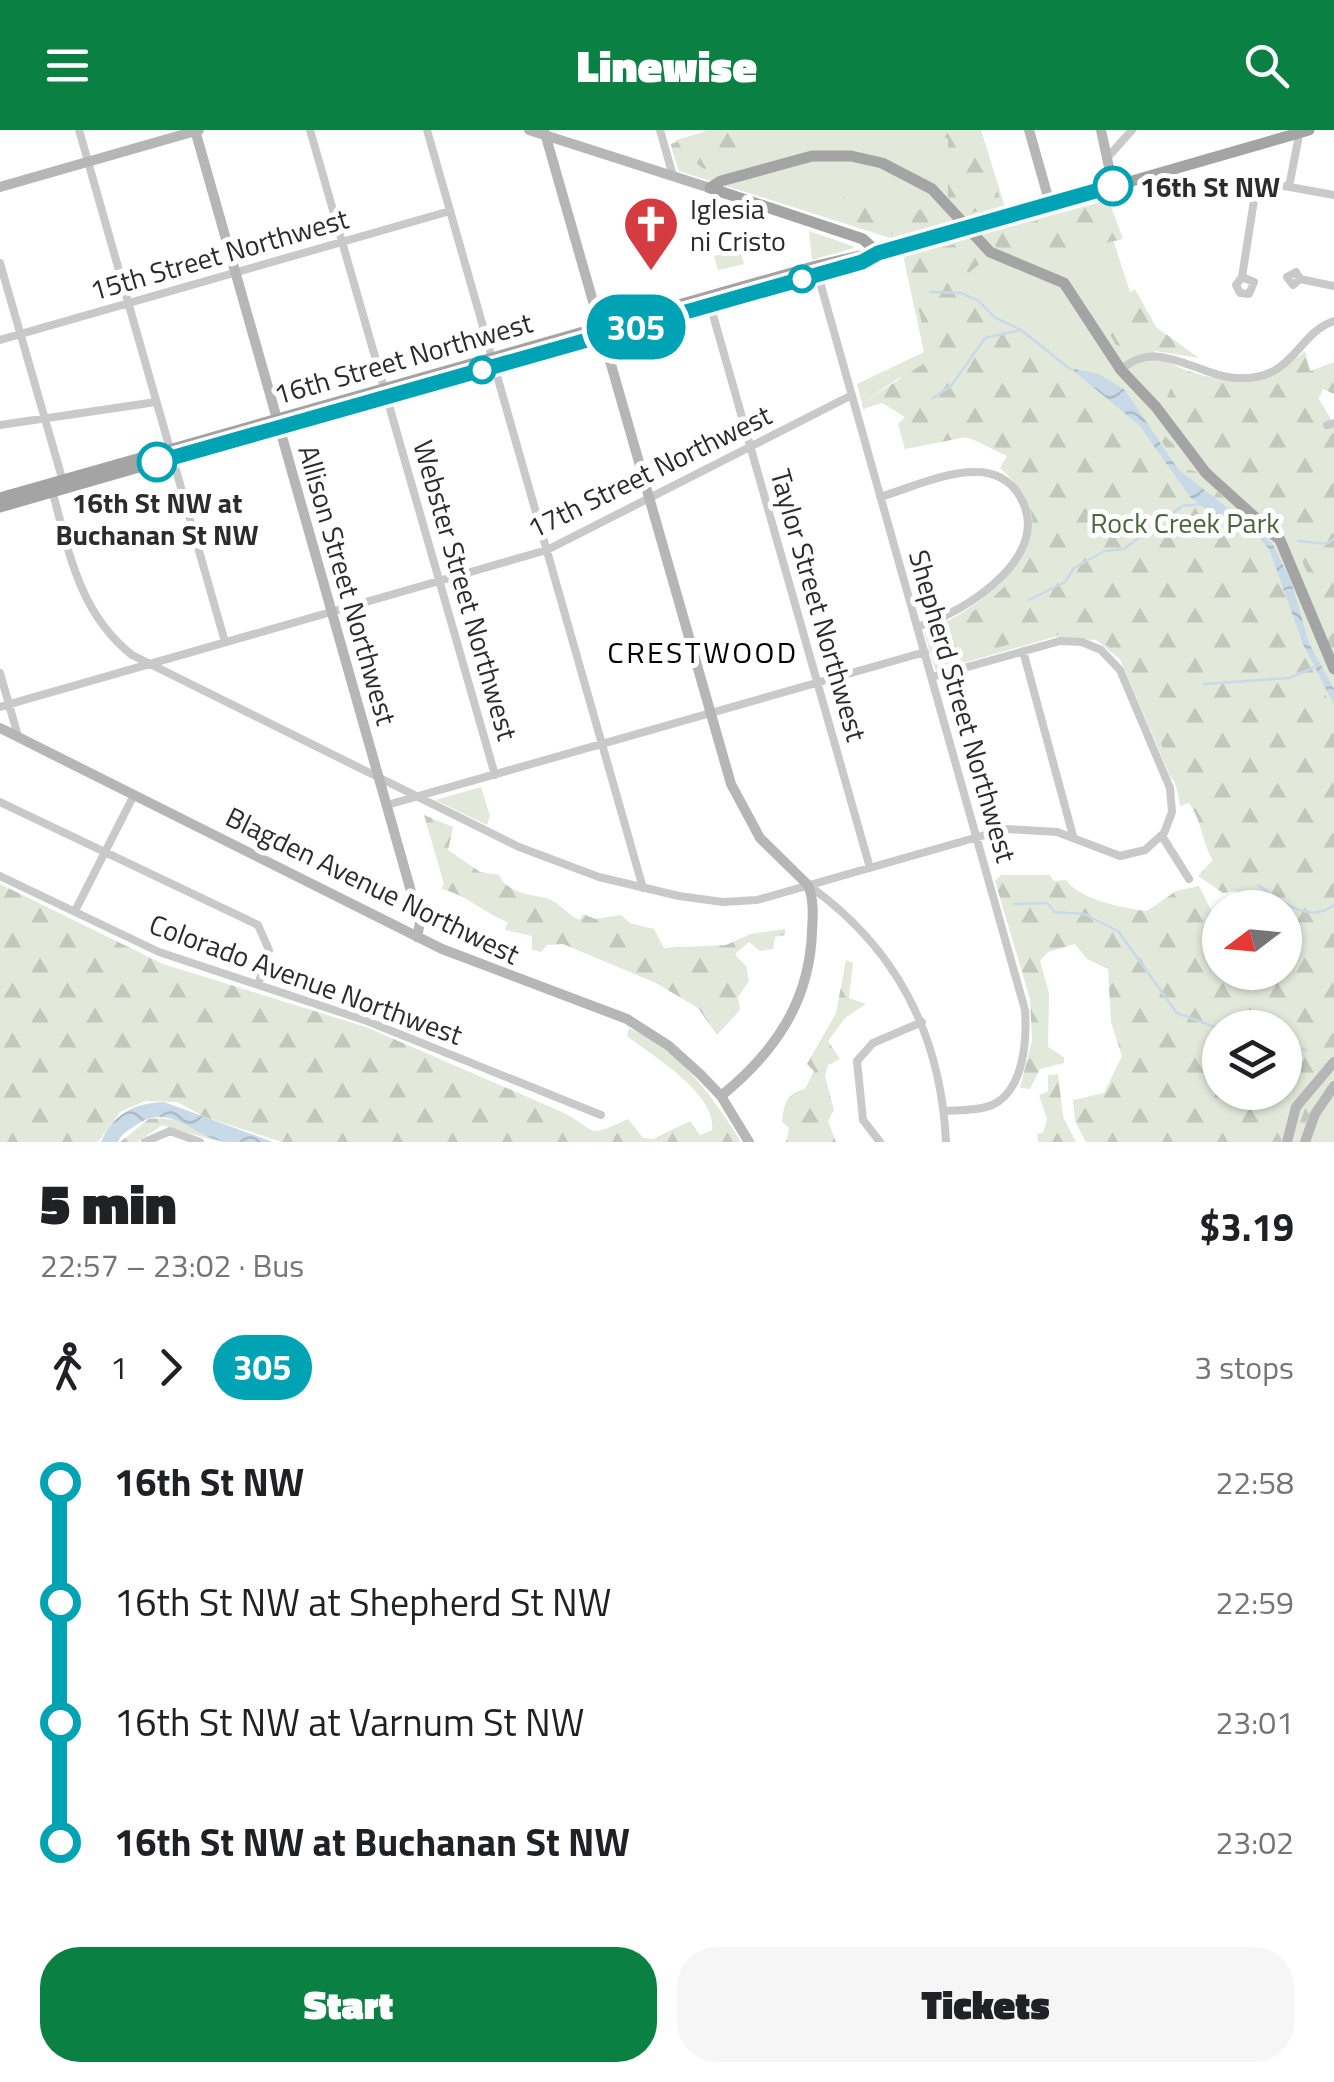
<!DOCTYPE html>
<html lang="en">
<head>
<meta charset="utf-8">
<style>
  body { margin:0; font-family:"Titillium Web",sans-serif; background:#f6f6f6; color:#202124; height:100vh; display:flex; flex-direction:column; font-size:38px; white-space:nowrap }
  * { box-sizing:border-box; margin:0 }
  p { font-size:32px; color:#757577 }
  .icon { flex:none; width:55px; height:55px; fill:none; stroke:currentColor; stroke-width:2; stroke-linecap:round; stroke-linejoin:round }
  .map { position:relative; height:1012px; overflow:hidden }
  .details { display:flex; flex-direction:column; background:#fff; flex:1 }
  .details>* { flex:none }
  .badge { padding:0 20px; border-radius:32px; font-size:35px; line-height:65px }
  .needle { width:65px; rotate:254deg }
  .tools { position:absolute; left:1202px; top:760px; display:grid; gap:20px }
  .tools a { display:grid; place-items:center; width:100px; height:100px; border-radius:50%; background:#fff; box-shadow:0 2px 8px #0004; font-size:50px }
  .map>.badge { position:absolute; translate:-50% -50%; box-shadow:0 0 0 5px #fff }
  .legs { display:flex; align-items:center; gap:15px; height:110px; padding:0 40px; font-size:32px }
  .legs p { margin-inline-start:auto }
  .summary { display:flex; align-items:center; justify-content:space-between; height:170px; padding:0 40px }
  h1 { font-size:55px; font-weight:800; line-height:75px }
  .action { display:flex; gap:20px; margin-top:auto; padding:20px 40px }
  .action a { flex:1; height:115px; border-radius:40px; background:#0b8043; color:#fff; font-size:40px; font-weight:800; line-height:115px; text-align:center }
  .action a+a { background:#f6f6f6; color:#202124 }
  ul { padding:0 40px; list-style:none }
  li { display:flex; align-items:center; gap:35px; height:120px; font-size:38px }
  li i { display:grid; place-items:center; width:15px; height:100%; margin:0 12px; background:currentColor }
  li i::after { content:''; width:25px; height:25px; margin:-12px; border:8px solid; border-radius:50%; background:#fff }
  li p { margin-inline-start:auto }
  li:first-child i { background:linear-gradient(#0000 50%,currentColor 0) }
  li:last-child i { background:linear-gradient(currentColor 50%,#0000 0) }
  header { display:flex; justify-content:space-between; align-items:center; height:130px; padding:0 40px; background:#0b8043; color:#fff; font-size:45px; font-weight:800 }
  .map>svg:first-child { display:block }
  .green { fill:#e2e9db }
  .forest { fill:url(#forest-firs); fill-rule:evenodd }
  .water { fill:url(#water-waves) }
  .lines { fill:none; stroke-linecap:round; stroke-linejoin:round }
  .stream { stroke:#c8dae7; stroke-width:2.5 }
  .street { stroke:#c9c9c9; stroke-width:8 }
  .secondary { stroke:#b6b6b6; stroke-width:10 }
  .primary { stroke:#a4a4a4; stroke-width:11 }
  .line-1-casing { stroke:#fff; stroke-width:22 }
  .line-1 { stroke:#00a3b4; stroke-width:15 }
  .stop-1-dot { fill:#fff; stroke:#00a3b4; stroke-width:5 }
  .labels { text-anchor:middle; dominant-baseline:central; stroke-width:10; stroke-linejoin:round; paint-order:stroke }
  .stop-label { font-size:28px; font-weight:bold; fill:#2c2c2c; stroke:#fff; text-anchor:start }
  .poi-label { font-size:28px; fill:#2c2c2c; stroke:#fff; text-anchor:start }
  .street-label { font-size:28px; fill:#2c2c2c; stroke:#fff }
  .park-label { font-size:28px; fill:#4e633e; stroke:#fff }
  .neighbourhood-label { font-size:30px; letter-spacing:2.5px; fill:#000; stroke:#fff }
</style>
</head>
<body>
<header><svg class="icon" aria-label="menu" viewBox="0 0 24 24"><path d="M4 6h16M4 12h16M4 18h16"/></svg>Linewise<svg class="icon" aria-label="search" viewBox="0 0 24 24"><circle cx="10" cy="10" r="6"/><path d="M15 15l6 6"/></svg></header>
<div class="map">
<svg width="1334" height="1012" viewBox="0 0 1334 1012">
  <defs>
    <pattern id="forest-firs" width="22" height="20" patternUnits="userSpaceOnUse" patternTransform="scale(2.5)"><rect width="22" height="20" fill="#e2e9db"/><path d="M5 1l3.5 6h-7zM16 11l3.5 6h-7z" fill="#c2c8bc"/></pattern>
    <pattern id="water-waves" width="16" height="10" patternUnits="userSpaceOnUse" patternTransform="scale(2.5)"><rect width="16" height="10" fill="#c8dae7"/><path d="M0 5q4-4 8 0t8 0" fill="none" stroke="#acbbc6"/></pattern>
  </defs>
  <rect width="100%" height="100%" fill="#fff"/>
  <path class="green" d="M 710,0 L 981,0 L 1011,96 L 1101,72 L 1147,215 C 1190,257 1261,261 1305,221 L 1317,266 L 1334,294 L 1334,1012 L 1093,1012 L 1220,962 L 1285,962 L 1285,778 L 1208,697 L 1170,646 L 1120,529 L 1096,510 L 1054,507 L 936,541 L 924,502 C 989,475 1079,407 1000,338 L 1007,326 L 972,309 L 931,298 L 900,247 L 862,273 L 857,254 L 924,222 L 901,116 L 890,108 L 679,41 L 671,16 L 676,10 Z
    M 809,101 L 853,116 L 854,118 L 812,130 Z
    M 740,120 L 744,134 L 718,140 L 714,126 Z
    M 481,657 L 490,686 L 487,695 L 435,670 Z"/>
  <path class="forest" d="M 710,0 L 747,0 L 746,7 L 757,13 L 758,20 L 744,28 L 743,39 L 726,44 L 716,37 L 704,39 L 695,32 L 676,32 L 671,14 Z
    M 929,0 L 981,0 L 1001,73 L 966,85 L 948,68 L 948,9 Z
    M 843,67 L 885,86 L 941,76 L 951,88 L 890,105 L 834,83 Z
    M 1109,71 L 1123,109 L 1081,119 L 1067,132 L 999,119 L 988,110 L 989,104 Z
    M 959,113 L 969,114 L 983,131 L 965,146 L 974,171 L 990,191 L 1015,192 L 1033,205 L 1072,247 L 1134,296 L 1186,366 L 1216,392 L 1251,404 L 1266,419 L 1334,586 L 1334,922 L 1289,977 L 1281,1012 L 1086,1012 L 1075,991 L 1073,970 L 1104,963 L 1122,926 L 1111,892 L 1108,839 L 1087,829 L 1075,814 L 1048,822 L 1040,831 L 1049,863 L 1048,917 L 1064,927 L 1064,933 L 1040,939 L 1030,959 L 1020,958 L 1032,910 L 1030,869 L 995,751 L 1001,745 L 1050,745 L 1054,751 L 1066,750 C 1080,770 1123,778 1147,781 L 1176,761 L 1199,756 L 1212,782 L 1220,786 L 1220,842 L 1285,842 L 1285,778 L 1242,777 L 1236,761 L 1223,763 L 1198,746 L 1213,730 C 1201,711 1203,693 1189,673 L 1180,676 C 1175,640 1158,607 1143,574 C 1136,559 1130,539 1119,526 C 1078,478 993,522 945,536 L 934,529 L 928,509 C 946,495 969,486 988,471 C 1037,434 1051,380 1003,337 L 1009,325 L 972,306 L 905,319 L 898,294 L 905,287 L 882,273 L 863,279 L 862,273 L 926,232 L 927,212 L 905,128 ZM 1220,898 L 1285,898 L 1285,962 L 1220,962 Z
    M 1135,159 L 1156,197 L 1199,228 L 1116,215 L 1097,182 Z
    M 1304,223 L 1310,241 L 1334,232 L 1334,264 L 1323,259 L 1318,270 L 1327,300 L 1334,298 L 1334,524 L 1313,480 L 1308,444 L 1291,407 L 1212,340 L 1163,277 L 1171,258 L 1189,241 C 1229,255 1277,266 1304,223 Z
    M 1161,302 L 1174,315 L 1186,339 L 1197,342 L 1239,382 C 1204,369 1175,336 1157,303 Z
    M 424,685 L 453,697 L 448,720 L 480,742 L 499,745 C 507,763 531,765 546,768 C 559,771 568,786 580,790 L 583,784 L 595,789 L 621,785 L 630,793 L 654,799 L 664,818 L 726,815 L 750,804 L 785,799 L 785,805 L 775,807 L 773,819 L 760,821 L 749,812 L 735,824 L 746,836 L 749,851 L 738,867 L 740,880 L 717,905 L 698,878 L 656,853 L 563,814 L 547,815 L 541,822 L 532,820 L 532,806 L 505,800 L 508,792 C 483,783 468,765 441,759 L 444,754 Z
    M 0,754 L 163,834 L 366,897 L 562,982 C 598,1000 584,1010 628,989 L 643,1008 L 653,1009 L 690,991 L 700,1005 L 712,1000 C 717,963 651,925 627,906 L 629,898 C 681,922 712,965 741,1012 L 282,1012 L 205,987 L 177,972 L 145,971 L 120,982 L 98,1012 L 0,1012 Z
    M 846,830 L 853,833 L 849,868 L 866,874 L 845,888 L 828,911 L 840,929 L 828,935 L 825,946 L 834,980 L 828,991 L 836,1012 L 786,1012 L 789,998 L 782,992 C 784,973 787,963 805,959 L 814,941 L 807,934 L 836,883 Z
    M 1334,941 L 1334,948 L 1307,989 L 1300,1012 L 1293,1012 L 1307,973 Z
    M 1058,944 L 1063,987 L 1076,1012 L 1038,1012 L 1037,1004 L 1043,1003 L 1047,989 L 1039,965 L 1048,961 L 1048,945 Z
    M 1334,972 L 1327,1012 L 1311,1012 L 1321,984 Z
    M 160,988 L 175,990 L 219,1012 L 162,995 L 138,1012 L 120,1012 L 149,989 Z"/>
  <path class="water" d="M 1070,238 L 1099,244 L 1125,260 L 1178,339 L 1272,413 L 1291,451 L 1309,513 L 1334,559 L 1334,575 L 1303,514 L 1269,419 L 1259,407 L 1226,394 L 1190,367 L 1139,295 Z
    M 164,972 L 273,1012 C 258,1012 240,1012 224,1012 C 191,1006 170,971 135,996 C 127,1001 122,1003 118,1012 L 101,1012 C 113,984 134,973 164,972 Z"/>
  <g class="lines">
    <path class="stream" d="M 930,162 L 961,163 L 979,171 L 994,187 L 1021,200 L 1070,239
      M 933,268 L 951,256 L 985,208 L 1021,200
      M 1298,411 L 1326,414 L 1334,409
      M 1029,470 L 1065,452 L 1074,438 L 1105,421 L 1124,419 L 1182,376 L 1202,374
      M 1204,554 L 1289,548 L 1315,537
      M 1258,755 C 1280,770 1309,795 1334,775
      M 1014,774 L 1047,773 L 1055,782 L 1084,784 L 1118,801 L 1177,883 L 1220,899
      M 1285,914 L 1306,920"/>
    <path class="street" d="M 79,0 L 225,512
      M 310,0 L 495,645
      M 427,0 L 643,758
      M 660,0 L 673,46
      M 1107,28 L 1132,0
      M 1289,57 L 1300,0
      M 0,133 L 64,355
      M 816,138 L 1025,880 C 1027,910 1024,961 992,975 C 978,981 959,980 944,981
      M 1242,147 L 1254,152 L 1249,164 L 1240,163 L 1236,155 L 1242,147 L 1257,51 L 1334,65
      M 1300,149 L 1293,155 L 1287,147 L 1296,142 L 1300,149 L 1334,156
      M 709,171 L 870,738
      M 0,210 L 450,81
      M 1121,240 C 1157,206 1198,247 1238,248 C 1294,251 1297,203 1334,191
      M 0,295 L 156,272
      M 1327,295 L 1334,293
      M 52,360 C 69,422 79,483 132,525 L 519,717 L 599,747 L 679,766 L 723,772 L 757,770 L 1006,699 L 1057,702 L 1120,726 L 1145,720 L 1164,703 L 1172,682 L 1170,658 L 1120,540 L 1101,520 L 1082,512 L 1060,511 L 932,547
      M 880,367 C 910,358 946,341 977,342 C 993,342 1008,349 1017,362 C 1060,423 965,483 917,497
      M 1023,521 L 1073,706
      M 0,543 L 18,606
      M 0,577 L 547,420 L 852,265
      M 0,672 L 258,795 L 269,820 L 258,855
      M 387,675 L 925,522
      M 1162,706 L 1189,749
      M 0,746 L 159,822 L 367,891 L 601,985
      M 808,755 C 896,817 941,905 946,1012
      M 75,781 L 134,665
      M 145,1012 L 170,1001 L 200,1012
      M 880,1012 L 863,990 L 857,931 L 873,913 L 922,892"/>
    <path class="secondary" d="M 195,0 L 420,793 L 417,807
      M 529,0 L 710,58
      M 544,0 L 731,654 L 760,708 L 808,755 C 814,770 813,786 812,801 C 810,872 774,923 721,966
      M 1029,0 L 1050,74
      M 1101,0 L 1113,56
      M 0,57 L 199,0
      M 0,598 L 442,819 L 627,889 L 669,916 L 701,945 L 721,966 L 749,1012
      M 1287,1012 L 1296,977 L 1334,932
      M 1305,1012 L 1315,984 L 1334,956"/>
    <path class="primary" d="M 710,58 L 721,51 L 812,26 L 851,26 L 882,33 L 932,59 L 990,122 L 1064,153 L 1121,240 L 1156,277 L 1206,343 L 1280,410 L 1334,539
      M 710,58 L 863,109 L 878,123
      M 0,368 L 816,136 L 873,123
      M 0,377 L 1309,0"/>
  </g>
  <g class="lines">
    <g class="line-1-casing">
      <path id="line-1" d="M 157,332 L 862,132 L 878,123 L 1113,56"/>
    </g>
    <use href="#line-1" class="line-1"/>
  </g>
  <defs>
    <g id="church-pin" transform="scale(2.875)"><path d="M0 17L-7.5 6A9.5 9.5 0 1 1 7.5 6Z" fill="#d53c41" stroke="#fff"/><path d="M-1.2-6h2.4v3.5h3.3v2.4h-3.3V6h-2.4V-.1h-3.3v-2.4h3.3Z" fill="#fff"/></g>
  </defs>
  <g fill-rule="evenodd">
    <use href="#church-pin" x="651" y="94"/>
  </g>
  <g class="stop-1-dot">
    <circle cx="1113" cy="56" r="18"/>
    <circle cx="802" cy="149" r="12"/>
    <circle cx="482" cy="240" r="12"/>
    <circle cx="157" cy="332" r="18"/>
  </g>
  <g class="labels">
    <g class="stop-label">
      <text x="1140" y="56">16th St NW</text>
      <text x="157" y="372" text-anchor="middle">16th St NW at<tspan x="157" dy="32">Buchanan St NW</tspan></text>
    </g>
    <g class="poi-label">
      <text x="690" y="78">Iglesia<tspan x="690" dy="32">ni Cristo</tspan></text>
    </g>
    <g class="street-label">
      <text transform="translate(219 124) rotate(-16)">15th Street Northwest</text>
      <text transform="translate(403 228) rotate(-16)">16th Street Northwest</text>
      <text transform="translate(649 341) rotate(-26)">17th Street Northwest</text>
      <text transform="translate(348 455) rotate(74)">Allison Street Northwest</text>
      <text transform="translate(466 460) rotate(74)">Webster Street Northwest</text>
      <text transform="translate(819 475) rotate(74)">Taylor Street Northwest</text>
      <text transform="translate(963 576) rotate(74)">Shepherd Street Northwest</text>
      <text transform="translate(373 755) rotate(26)">Blagden Avenue Northwest</text>
      <text transform="translate(306 849) rotate(20)">Colorado Avenue Northwest</text>
    </g>
    <g class="park-label">
      <text x="1185" y="392">Rock Creek Park</text>
    </g>
    <g class="neighbourhood-label">
      <text x="703" y="522">CRESTWOOD</text>
    </g>
  </g>
</svg>
<div class="tools">
<a><svg class="needle" viewBox="-14 -14 28 28"><path d="M0-13l5 13h-10z" fill="#e53935"/><path d="M0 13l5-13h-10z" fill="#757577"/></svg></a>
<a><svg class="icon" aria-label="layers" viewBox="0 0 24 24"><path d="M12 4l9 5-9 5-9-5zM3 14l9 5 9-5"/></svg></a>
</div>
<b class="badge" style="left:636px;top:197px;background:#00a3b4;color:#fff">305</b>
</div>
<section class="details">
<div class="summary"><div><h1>5 min</h1><p>22:57 – 23:02 · Bus</p></div><b>$3.19</b></div>
<div class="legs"><svg class="icon" aria-label="walk" viewBox="0 0 24 24"><circle cx="13" cy="4" r="2"/><path d="M13 8l-2 6 4 7M11 14l-3 7M7 12l3-4h3l4 4"/></svg>1<svg class="icon" aria-label="forward" viewBox="0 0 24 24"><path d="M9 5l7 7-7 7"/></svg><b class="badge" style="background:#00a3b4;color:#fff">305</b><p>3 stops</p></div>
<ul>
<li><i style="color:#00a3b4"></i><b>16th St NW</b><p>22:58</p></li>
<li><i style="color:#00a3b4"></i><span>16th St NW at Shepherd St NW</span><p>22:59</p></li>
<li><i style="color:#00a3b4"></i><span>16th St NW at Varnum St NW</span><p>23:01</p></li>
<li><i style="color:#00a3b4"></i><b>16th St NW at Buchanan St NW</b><p>23:02</p></li>
</ul>
<div class="action"><a>Start</a><a>Tickets</a></div>
</section>
</body>
</html>
